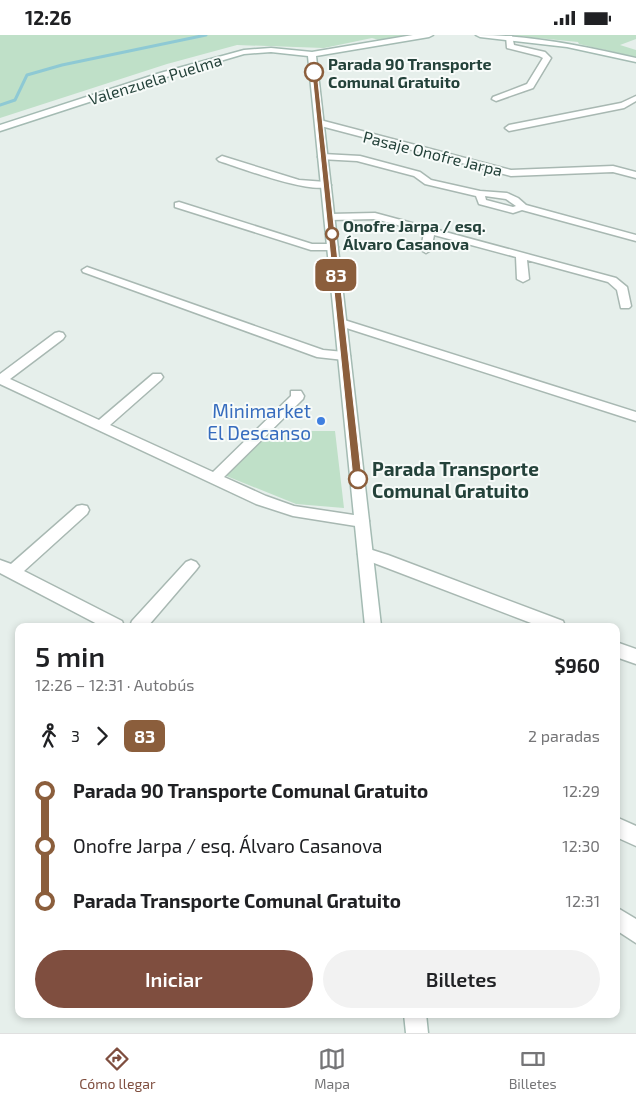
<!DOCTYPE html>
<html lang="es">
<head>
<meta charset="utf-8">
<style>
  body { margin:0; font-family:"Exo 2",sans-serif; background:#f2f2f2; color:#202124; height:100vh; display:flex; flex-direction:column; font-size:19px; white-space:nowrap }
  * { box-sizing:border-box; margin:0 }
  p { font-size:16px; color:#757577 }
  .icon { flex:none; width:28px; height:28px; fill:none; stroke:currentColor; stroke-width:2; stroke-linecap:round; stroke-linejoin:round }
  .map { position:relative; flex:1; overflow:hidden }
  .sheet { position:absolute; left:15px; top:588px; width:605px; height:395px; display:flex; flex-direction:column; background:#fff; border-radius:10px; box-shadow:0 2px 8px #0003 }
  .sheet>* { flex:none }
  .badge { padding:0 10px; border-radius:8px; font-size:18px; line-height:32px }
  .map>.badge { position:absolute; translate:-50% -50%; box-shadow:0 0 0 2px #fff }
  .legs { display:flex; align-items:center; gap:8px; height:55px; padding:0 20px; font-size:16px }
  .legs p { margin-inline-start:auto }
  .summary { display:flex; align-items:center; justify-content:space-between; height:85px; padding:0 20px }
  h1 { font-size:28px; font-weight:600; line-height:38px }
  .action { display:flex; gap:10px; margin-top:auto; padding:10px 20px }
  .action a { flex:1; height:58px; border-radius:30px; background:#7f4e3f; color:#fff; font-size:20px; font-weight:600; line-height:58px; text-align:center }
  .action a+a { background:#f2f2f2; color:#202124 }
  ul { padding:0 20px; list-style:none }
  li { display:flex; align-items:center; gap:18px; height:55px; font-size:19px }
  li i { display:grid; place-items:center; width:8px; height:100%; margin:0 6px; background:currentColor }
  li i::after { content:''; width:12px; height:12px; margin:-6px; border:4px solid; border-radius:50%; background:#fff }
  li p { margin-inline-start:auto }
  li:first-child i { background:linear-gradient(#0000 50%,currentColor 0) }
  li:last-child i { background:linear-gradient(currentColor 50%,#0000 0) }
  .status { display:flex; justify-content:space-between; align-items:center; height:35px; padding:0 25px; background:#fff; direction:ltr }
  .status svg { height:14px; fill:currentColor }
  .dock { display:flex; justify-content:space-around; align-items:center; height:70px; border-top:1px solid #e0e0e0; background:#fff; font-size:14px; color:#757577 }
  .dock a { display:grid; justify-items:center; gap:2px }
  .dock .selected { color:#7f4e3f }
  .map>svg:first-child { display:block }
  .green { fill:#bfe0c8 }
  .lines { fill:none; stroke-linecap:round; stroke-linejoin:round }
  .stream { stroke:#8ec9d4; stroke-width:3 }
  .street-casing { stroke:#a8b8b2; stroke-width:3 }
  .secondary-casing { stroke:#a4bbb3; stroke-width:3 }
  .street { fill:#fff; fill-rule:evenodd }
  .secondary { fill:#fff; fill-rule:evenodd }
  .line-1 { fill:#8b5e3c; stroke:#fff }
  .stop-1-dot { fill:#fff; stroke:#8b5e3c; stroke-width:2.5 }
  .shop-dot { fill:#3f7fe0; stroke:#f7fbf9; stroke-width:2 }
  .labels { text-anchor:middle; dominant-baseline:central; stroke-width:4; stroke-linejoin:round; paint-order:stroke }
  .far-stop-label { font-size:16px; font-weight:bold; fill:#24423a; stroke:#f7fbf9; text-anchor:start }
  .far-street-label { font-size:16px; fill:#24423a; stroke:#f7fbf9 }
  .shop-label { font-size:19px; fill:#366cbe; stroke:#f7fbf9; text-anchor:end }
  .stop-label { font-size:19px; font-weight:bold; fill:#24423a; stroke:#f7fbf9; text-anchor:start }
</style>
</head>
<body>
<div class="status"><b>12:26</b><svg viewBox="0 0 49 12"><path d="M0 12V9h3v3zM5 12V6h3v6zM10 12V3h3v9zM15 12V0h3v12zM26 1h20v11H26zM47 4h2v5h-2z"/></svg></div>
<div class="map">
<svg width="636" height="998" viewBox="0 0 636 998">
  <rect width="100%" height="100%" fill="#e6efeb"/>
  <path class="green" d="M 0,0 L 414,0 L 379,5 L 372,3 L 324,13 L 237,10 L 167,29 L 0,83 Z
    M 507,0 L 636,0 L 636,4 L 620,10 L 636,15 L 636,22 L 579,9 L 578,7 Z
    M 270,396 L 335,396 L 344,473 L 296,469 L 224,440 Z"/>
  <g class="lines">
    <path class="stream" d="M 0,70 L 15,65 L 27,40 L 62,30 L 206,0"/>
    <g class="street-casing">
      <path id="street" d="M 506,1 L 512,1 L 514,10 L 545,17 L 551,23 L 533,53 L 496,66 L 492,64 L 493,62 L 527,49 L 543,23 L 539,21 L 507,13 Z
        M 636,61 L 636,66 L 624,73 L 509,96 L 505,93 L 509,90 L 621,68 Z
        M 320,85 L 511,135 L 613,131 L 636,137 L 636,143 L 613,137 L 511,141 L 317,90 L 316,88 Z
        M 323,119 L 360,121 L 420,137 L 431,145 L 480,156 L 507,158 L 518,163 L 526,170 L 636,200 L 636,206 L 522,175 L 513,178 L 479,169 L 476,161 L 425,149 L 414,141 L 357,126 L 320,124 L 318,122 ZM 485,161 L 506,164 L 516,171 L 513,172 L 486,165 Z
        M 222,121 L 299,145 L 326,147 L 331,150 C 317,162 238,132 219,126 L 217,124 Z
        M 179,167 L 312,209 L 333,209 L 338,212 L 333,215 L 311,215 L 175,172 L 175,168 Z
        M 375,178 L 616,243 L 627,252 L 631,271 L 629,273 L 621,273 L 617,255 L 608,247 L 527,225 L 529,244 L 523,247 L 517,244 L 516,222 L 434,200 L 431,215 L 426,218 L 421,215 L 424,197 L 375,184 L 330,185 L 325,182 L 330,179 Z
        M 87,232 L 323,315 L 344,317 L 350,321 L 344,325 L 317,322 L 83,237 L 82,235 Z
        M 341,284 L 636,377 L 636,386 L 337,290 L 335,288 Z
        M 59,297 L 63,298 L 65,301 L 63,304 L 10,344 L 99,385 L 153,339 L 161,339 L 163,342 L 161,345 L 110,390 L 213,437 L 291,361 L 291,356 L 301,356 L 304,361 L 303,364 L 224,442 L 266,461 L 294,471 L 367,482 L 369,486 L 367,490 L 362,492 L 293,481 L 256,469 L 0,349 L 0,339 L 55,298 Z
        M 82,470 L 87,471 L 89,475 L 87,479 L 24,536 L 122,586 L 124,591 L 101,591 L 0,538 L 0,525 L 11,529 L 77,471 Z
        M 366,513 L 388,520 L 563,586 L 565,591 L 539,591 L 361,523 L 358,519 L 361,515 Z
        M 191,525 L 196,527 L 199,531 L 196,535 L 148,591 L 130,591 L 132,586 L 186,527 Z
        M 616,607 L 636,614 L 636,629 L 616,622 Z
        M 616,782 L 636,791 L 636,811 L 616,802 Z
        M 616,872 L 636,884 L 636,908 L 616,895 Z"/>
    </g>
    <g class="secondary-casing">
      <path id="secondary" d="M 413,0 L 433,0 L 429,2 L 316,21 L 381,591 L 365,591 L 308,21 L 271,17 L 244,19 L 166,42 L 0,96 L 0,90 L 160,38 L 244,15 L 271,13 L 312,17 Z
        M 476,0 C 531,0 583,11 636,23 L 636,27 L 567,12 L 480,2 Z
        M 404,979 L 426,979 L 428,998 L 406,998 Z"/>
    </g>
    <use href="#street" class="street"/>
    <use href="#secondary" class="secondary"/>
  </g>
  <path class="line-1" d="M 314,35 L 317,37 L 362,444 L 358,447 L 353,444 L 312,37 Z"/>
  <g class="stop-1-dot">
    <circle cx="314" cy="37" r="9"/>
    <circle cx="332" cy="199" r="6"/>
    <circle cx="358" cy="444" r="9"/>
  </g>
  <circle class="shop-dot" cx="321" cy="386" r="5"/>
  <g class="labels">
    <g class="far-stop-label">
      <text x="328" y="28">Parada 90 Transporte<tspan x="328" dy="18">Comunal Gratuito</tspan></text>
      <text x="343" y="190">Onofre Jarpa / esq.<tspan x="343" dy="18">Álvaro Casanova</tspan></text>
    </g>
    <g class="far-street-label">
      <text transform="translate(155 44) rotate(-17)">Valenzuela Puelma</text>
      <text transform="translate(433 118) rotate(14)">Pasaje Onofre Jarpa</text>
    </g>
    <g class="shop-label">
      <text x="311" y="375">Minimarket<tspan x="311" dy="22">El Descanso</tspan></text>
    </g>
    <g class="stop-label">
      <text x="372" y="433">Parada Transporte<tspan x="372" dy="22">Comunal Gratuito</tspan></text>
    </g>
  </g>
</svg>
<b class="badge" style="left:336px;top:240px;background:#8b5e3c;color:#fff">83</b>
<section class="sheet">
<div class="summary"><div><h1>5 min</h1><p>12:26 – 12:31 · Autobús</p></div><b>$960</b></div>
<div class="legs"><svg class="icon" aria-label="walk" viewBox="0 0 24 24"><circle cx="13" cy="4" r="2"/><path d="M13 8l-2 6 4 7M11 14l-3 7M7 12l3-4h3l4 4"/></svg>3<svg class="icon" aria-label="forward" viewBox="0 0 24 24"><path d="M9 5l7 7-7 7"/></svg><b class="badge" style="background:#8b5e3c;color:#fff">83</b><p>2 paradas</p></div>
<ul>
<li><i style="color:#8b5e3c"></i><b>Parada 90 Transporte Comunal Gratuito</b><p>12:29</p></li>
<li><i style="color:#8b5e3c"></i><span>Onofre Jarpa / esq. Álvaro Casanova</span><p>12:30</p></li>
<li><i style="color:#8b5e3c"></i><b>Parada Transporte Comunal Gratuito</b><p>12:31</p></li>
</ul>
<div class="action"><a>Iniciar</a><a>Billetes</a></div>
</section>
</div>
<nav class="dock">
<a class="selected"><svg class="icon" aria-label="directions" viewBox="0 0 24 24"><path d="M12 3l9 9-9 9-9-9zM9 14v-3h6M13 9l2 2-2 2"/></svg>Cómo llegar</a>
<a><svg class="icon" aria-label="map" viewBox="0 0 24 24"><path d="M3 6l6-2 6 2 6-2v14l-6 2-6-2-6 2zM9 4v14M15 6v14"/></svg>Mapa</a>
<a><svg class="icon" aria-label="tickets" viewBox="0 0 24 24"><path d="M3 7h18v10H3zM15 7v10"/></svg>Billetes</a>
</nav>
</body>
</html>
